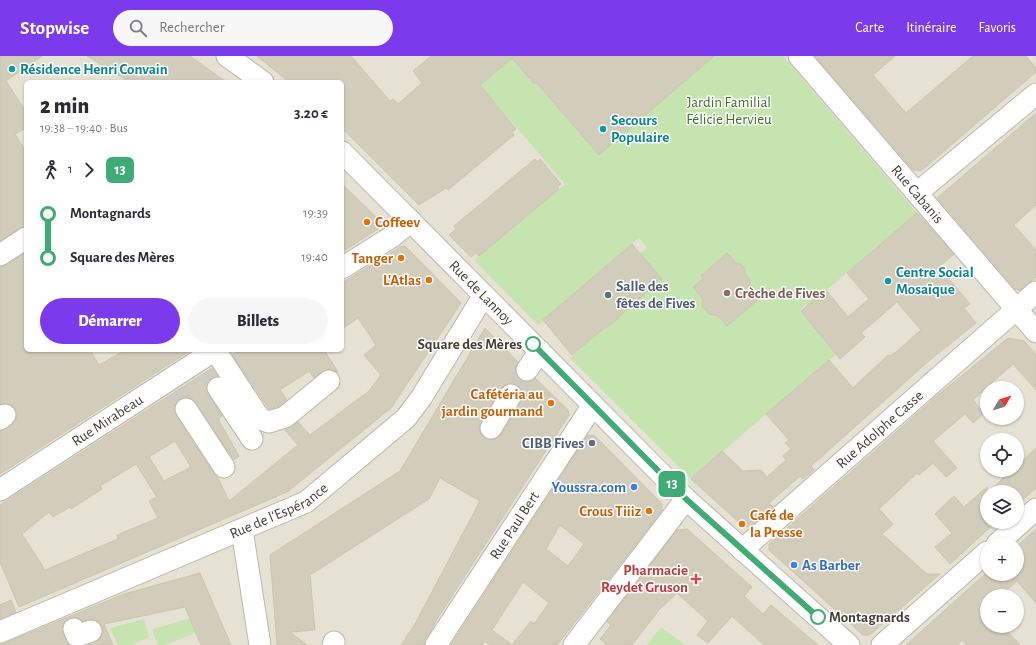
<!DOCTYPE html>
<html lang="fr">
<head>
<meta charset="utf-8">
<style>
  body { margin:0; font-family:"Alegreya Sans",sans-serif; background:#f7f7f7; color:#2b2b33; height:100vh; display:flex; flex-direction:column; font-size:15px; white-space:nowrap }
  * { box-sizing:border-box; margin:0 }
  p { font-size:13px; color:#7c7c81 }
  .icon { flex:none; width:22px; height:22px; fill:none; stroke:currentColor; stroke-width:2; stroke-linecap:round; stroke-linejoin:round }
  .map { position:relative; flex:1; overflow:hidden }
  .panel { position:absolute; left:24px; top:24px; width:320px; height:272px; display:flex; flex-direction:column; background:#fff; border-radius:6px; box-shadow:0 1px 3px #0004 }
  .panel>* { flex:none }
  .badge { padding:0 8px; border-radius:6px; font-size:14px; line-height:26px }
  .needle { width:26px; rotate:52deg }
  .buttons { position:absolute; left:980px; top:325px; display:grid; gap:8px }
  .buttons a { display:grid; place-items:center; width:44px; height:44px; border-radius:50%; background:#fff; box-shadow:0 1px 3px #0004; font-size:20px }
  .map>.badge { position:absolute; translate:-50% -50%; box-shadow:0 0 0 2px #fff }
  .legs { display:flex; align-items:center; gap:6px; height:44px; padding:0 16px; font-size:13px }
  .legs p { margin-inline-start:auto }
  .overview { display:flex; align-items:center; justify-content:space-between; height:68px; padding:0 16px }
  h1 { font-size:22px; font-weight:800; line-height:30px }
  .button { display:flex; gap:8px; margin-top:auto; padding:8px 16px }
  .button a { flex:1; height:46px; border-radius:24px; background:#7c3aed; color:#fff; font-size:16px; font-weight:800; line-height:46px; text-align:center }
  .button a+a { background:#f7f7f7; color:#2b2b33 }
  ul { padding:0 16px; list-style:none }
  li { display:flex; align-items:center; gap:14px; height:44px; font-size:15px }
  li i { display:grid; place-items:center; width:6px; height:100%; margin:0 5px; background:currentColor }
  li i::after { content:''; width:10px; height:10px; margin:-5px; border:3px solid; border-radius:50%; background:#fff }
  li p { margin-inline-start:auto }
  li:first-child i { background:linear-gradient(#0000 50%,currentColor 0) }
  li:last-child i { background:linear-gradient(currentColor 50%,#0000 0) }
  header { display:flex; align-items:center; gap:24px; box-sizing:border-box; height:56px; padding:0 20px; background:#7c3aed; color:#fff }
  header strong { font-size:19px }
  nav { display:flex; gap:22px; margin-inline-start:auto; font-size:14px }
  .search { width:280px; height:36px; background:#f7f7f7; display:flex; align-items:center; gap:10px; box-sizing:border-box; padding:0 14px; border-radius:22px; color:#7c7c81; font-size:15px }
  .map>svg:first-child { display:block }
  .residential { fill:#e5e2d3; fill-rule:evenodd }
  .green { fill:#c6e4b0 }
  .building { fill:#d2ccbb; stroke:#cdc4af; fill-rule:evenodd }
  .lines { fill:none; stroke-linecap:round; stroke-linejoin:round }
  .minor-tunnel { stroke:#ceccc2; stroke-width:21; stroke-dasharray:21 10; stroke-linecap:butt }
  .minor-casing { stroke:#bcb8a8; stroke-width:23 }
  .minor { stroke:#fff; stroke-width:21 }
  .line-1-casing { stroke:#fff; stroke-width:9 }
  .line-1 { stroke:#40ab75; stroke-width:6 }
  .culture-dot { fill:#0f9aa8; stroke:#fff; stroke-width:1.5 }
  .food-dot { fill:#e8710a; stroke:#fff; stroke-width:1.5 }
  .education-dot { fill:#8d6e63; stroke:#fff; stroke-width:1.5 }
  .service-dot { fill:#5c6f8a; stroke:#fff; stroke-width:1.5 }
  .stop-1-dot { fill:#fff; stroke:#40ab75; stroke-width:2 }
  .shop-dot { fill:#3f7fe0; stroke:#fff; stroke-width:1.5 }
  .health-dot { fill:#e0444e; stroke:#fff; stroke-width:1.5 }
  .labels { text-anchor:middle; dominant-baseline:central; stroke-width:3; stroke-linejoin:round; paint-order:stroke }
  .culture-label { font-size:15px; font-weight:bold; fill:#0d838f; stroke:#fff; text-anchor:start }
  .park-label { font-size:15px; fill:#3e712c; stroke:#fff }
  .street-label { font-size:15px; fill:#433f35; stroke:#fff }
  .food-label { font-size:15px; font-weight:bold; fill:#c56008; stroke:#fff; text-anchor:end }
  .service-label { font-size:15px; font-weight:bold; fill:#4e5e75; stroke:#fff; text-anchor:start }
  .education-label { font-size:15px; font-weight:bold; fill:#785e54; stroke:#fff; text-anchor:start }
  .stop-label { font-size:15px; font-weight:bold; fill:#433f35; stroke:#fff; text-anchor:end }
  .shop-label { font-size:15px; font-weight:bold; fill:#366cbe; stroke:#fff; text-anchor:end }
  .health-label { font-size:15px; font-weight:bold; fill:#be3a42; stroke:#fff; text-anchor:end }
</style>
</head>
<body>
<header>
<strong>Stopwise</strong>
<div class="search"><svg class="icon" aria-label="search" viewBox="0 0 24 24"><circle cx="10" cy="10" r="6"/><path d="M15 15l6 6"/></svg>Rechercher</div>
<nav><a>Carte</a><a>Itinéraire</a><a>Favoris</a></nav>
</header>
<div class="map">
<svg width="1036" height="589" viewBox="0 0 1036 589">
  <rect width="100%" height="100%" fill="#f1efe5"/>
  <path class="residential" d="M 0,0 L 1036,0 L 1036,589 L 0,589 ZM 26,26 L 342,26 L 342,294 L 26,294 ZM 987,332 L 1017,332 L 1017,362 L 987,362 ZM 987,384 L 1017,384 L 1017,414 L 987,414 ZM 987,436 L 1017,436 L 1017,466 L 987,466 ZM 987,488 L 1017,488 L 1017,518 L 987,518 ZM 987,540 L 1017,540 L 1017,570 L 987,570 Z"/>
  <path class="green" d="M 714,0 L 783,0 L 917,157 L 808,250 L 806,248 L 800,254 L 836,298 L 691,423 L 570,302 L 603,273 L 613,267 L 626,254 L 661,224 L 640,198 L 647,192 L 639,182 L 538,269 L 474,204 L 565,128 L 480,29 L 512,2 L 533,28 L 536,26 L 599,99 Z
    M 190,562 L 196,577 L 165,589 L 158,589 L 153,577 L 153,573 Z
    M 144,563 L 149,581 L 131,589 L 118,589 L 110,572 Z
    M 661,571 L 685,589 L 647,589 Z"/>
  <path class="building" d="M 0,0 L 42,0 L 6,25 L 26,56 L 26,72 L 15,78 L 26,96 L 26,170 L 19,172 L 0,185 Z
    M 87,0 L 190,0 L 226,26 L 130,26 Z
    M 257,0 L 351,0 L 390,45 L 393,43 L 398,48 L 422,27 L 413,15 L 431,0 L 714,0 L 599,99 L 536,26 L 534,28 L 512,2 L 480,29 L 516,73 L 512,76 L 514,79 L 448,134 L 446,132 L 419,149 L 342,72 L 342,26 L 289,26 Z
    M 815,0 L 895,0 L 873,19 L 906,57 L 973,0 L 1026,0 L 1036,12 L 1036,16 L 921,115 L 913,114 Z
    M 1036,57 L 1036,149 L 1014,169 L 1036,194 L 1036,221 L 1020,234 L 1015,233 L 937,142 Z
    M 535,103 L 537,106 L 540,103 L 561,128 L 557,131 L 559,133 L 479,200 L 476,197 L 471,201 L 449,179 L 456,173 L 454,170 Z
    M 342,128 L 384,169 L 342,196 Z
    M 917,157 L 954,198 L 939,211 L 970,248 L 964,252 L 976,267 L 931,303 L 811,410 L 814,414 L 803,423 L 800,420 L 769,447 L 773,451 L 751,470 L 743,470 L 691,423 L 722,395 L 743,415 L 761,414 L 767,421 L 786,404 L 783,400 L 791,393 L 785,387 L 789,384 L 766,358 L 829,304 L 853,332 L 888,299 L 890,300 L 896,296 L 921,274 L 897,246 L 861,277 L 865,281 L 840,303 L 801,255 L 826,234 L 848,261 L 869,243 L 847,217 Z
    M 632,188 L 662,223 L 626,254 L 613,267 L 603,273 L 572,299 L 543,264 Z
    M 405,190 L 461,247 L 391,352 L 287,436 L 19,551 L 0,506 L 0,449 L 212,312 L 218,320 L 211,322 L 207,327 L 206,333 L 222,360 L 218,363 L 239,400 L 234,404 L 192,343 L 186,341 L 180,343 L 176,347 L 174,354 L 214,418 L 218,422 L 229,445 L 298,389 L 285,374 L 298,366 L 310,379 L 369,335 L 381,319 L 364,299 L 376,289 L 358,262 L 342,273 L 342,227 L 400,191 ZM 175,385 L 191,411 L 164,425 L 149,401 ZM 136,408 L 157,441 L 149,445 L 158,462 L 117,479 L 118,483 L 45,514 L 22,478 L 49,456 L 53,461 L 70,451 L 71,453 L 102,433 L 100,430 Z
    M 26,196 L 26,294 L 90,294 L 99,309 L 125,294 L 191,294 L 0,418 L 0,375 L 12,368 L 16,364 L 17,358 L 15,352 L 10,348 L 0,348 L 0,211 L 7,209 Z
    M 727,197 L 736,207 L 741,208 L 745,213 L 745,218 L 750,224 L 750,230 L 760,242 L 727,270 L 719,260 L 709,258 L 702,250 L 703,243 L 693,231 L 703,223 L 701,220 Z
    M 485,272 L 518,306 L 515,313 L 516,320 L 520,324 L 526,326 L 535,322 L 568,354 L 569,359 L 437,563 L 424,589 L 401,589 L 415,568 L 480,445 L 440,422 L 429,443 L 310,519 L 315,574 L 290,576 L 307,589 L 277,589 L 270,499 L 400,415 ZM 512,327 L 518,329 L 522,334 L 523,340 L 521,345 L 501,379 L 496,383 L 490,384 L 485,382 L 480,377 L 479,371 L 481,366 L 501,332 L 506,328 Z
    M 1008,282 L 1024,285 L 1036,298 L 1036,334 L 1013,308 L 973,344 L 984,357 L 973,367 L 965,358 L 933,385 L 957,412 L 946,421 L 933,407 L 919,419 L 917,417 L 879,453 L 893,468 L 882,478 L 927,518 L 940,518 L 870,579 L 863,579 L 769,494 L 769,488 L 938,339 Z
    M 239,294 L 324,294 L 338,316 L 327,313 L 314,322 L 309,315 L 280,334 L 287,344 L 279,350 L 269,353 L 232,299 Z
    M 594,379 L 662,448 L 662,455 L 557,589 L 512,589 L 531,565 L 534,568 L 549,547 L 523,526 L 492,574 L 512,589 L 490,589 L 485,585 L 482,589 L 451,589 L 587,380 ZM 560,469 L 584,488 L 568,510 L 546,493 Z
    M 1036,392 L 1036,432 L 1017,449 L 1017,436 L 988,436 L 1012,414 L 1017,414 L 1017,410 Z
    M 987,431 L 987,466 L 996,466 L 950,508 L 935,491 L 952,477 L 935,458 L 954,440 L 964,451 Z
    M 687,473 L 752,531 L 744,540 L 763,558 L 771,549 L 818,589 L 764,589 L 732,560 L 708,587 L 697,579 L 708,565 L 677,537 L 659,554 L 632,589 L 607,589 L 600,583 L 611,569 L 607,566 L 677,474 Z
    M 1036,473 L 1036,547 L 1017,525 L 1000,540 L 987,540 L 987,570 L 1003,570 L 1020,589 L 967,589 L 962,584 L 957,589 L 906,589 L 985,518 L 1017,518 L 1017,490 Z
    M 200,517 L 231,589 L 201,589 L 185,551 L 104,568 L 113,589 L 87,589 L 100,582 L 103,577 L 102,571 L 99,566 L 94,563 L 83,565 L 75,561 L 70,562 L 65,566 L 62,571 L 63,578 L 69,589 L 0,589 L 124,538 Z
    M 11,544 L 16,556 L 0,563 L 0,549 Z"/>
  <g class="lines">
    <path class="minor-tunnel" d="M 207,315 L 218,332
      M 175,336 L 186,353
      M 511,339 L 527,314"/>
    <g class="minor-casing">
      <g id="minor">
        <path d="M 227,0 L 263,26"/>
        <path id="s1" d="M 799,0 L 1036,276"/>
        <path id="s2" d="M 342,96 L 686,443 L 849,589"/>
        <path d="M 917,137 L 1036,38"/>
        <path d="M 0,199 L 26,182"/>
        <path d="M 342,212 L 393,180 L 411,165"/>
        <path d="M 215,294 L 260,363 L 269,366 L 285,361 L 329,325"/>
        <path d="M 527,314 L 540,295"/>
        <path d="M 218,332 L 252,383"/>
        <path d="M 186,353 L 224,411"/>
        <path d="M 0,363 L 5,359"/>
        <path d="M 491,372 L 511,339"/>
        <path id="s3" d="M 0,434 L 215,294"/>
        <path d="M 242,474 L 260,589"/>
        <path d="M 997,488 L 1036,453"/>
        <path id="s4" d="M 742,494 L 1036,236"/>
        <path d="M 74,573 L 77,580 L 91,575"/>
        <path id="s5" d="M 0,576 L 306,446 L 406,362 L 421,342 L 484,239"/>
        <path d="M 333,589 L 334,586"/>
        <path id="s6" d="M 436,589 L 593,349"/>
        <path d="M 574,589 L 686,443"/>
        <path d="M 882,589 L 987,496"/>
      </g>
    </g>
    <use href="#minor" class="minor"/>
  </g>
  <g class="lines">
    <g class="line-1-casing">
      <path id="line-1" d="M 533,288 L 686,443 L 818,561"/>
    </g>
    <use href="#line-1" class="line-1"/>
  </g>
  <g class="culture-dot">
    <circle cx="12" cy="13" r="4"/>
    <circle cx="603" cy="73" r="4"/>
    <circle cx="888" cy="225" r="4"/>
  </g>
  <g class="food-dot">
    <circle cx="367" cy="166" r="4"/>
    <circle cx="401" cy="202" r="4"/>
    <circle cx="429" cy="224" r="4"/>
    <circle cx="551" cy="347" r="4"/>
    <circle cx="649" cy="455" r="4"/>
    <circle cx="742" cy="468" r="4"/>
  </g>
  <circle class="education-dot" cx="727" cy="237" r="4"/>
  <g class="service-dot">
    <circle cx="608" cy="239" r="4"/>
    <circle cx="592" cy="387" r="4"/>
  </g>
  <g class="stop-1-dot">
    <circle cx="533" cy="288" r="7"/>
    <circle cx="818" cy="561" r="7"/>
  </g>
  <g class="shop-dot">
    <circle cx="634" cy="431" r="4"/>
    <circle cx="794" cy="509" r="4"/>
  </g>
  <path class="health-dot" d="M694 517h4v4h4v4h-4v4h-4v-4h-4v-4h4z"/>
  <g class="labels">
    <g class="culture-label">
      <text x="20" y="13">Résidence Henri Convain</text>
      <text x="611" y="64">Secours<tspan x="611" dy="17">Populaire</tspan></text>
      <text x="896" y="216">Centre Social<tspan x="896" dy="17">Mosaïque</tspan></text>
    </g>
    <g class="park-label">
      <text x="729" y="46">Jardin Familial<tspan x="729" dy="17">Félicie Hervieu</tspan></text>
    </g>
    <g class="street-label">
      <text stroke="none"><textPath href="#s1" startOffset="182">Rue Cabanis</textPath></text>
      <text stroke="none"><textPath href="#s2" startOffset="198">Rue de Lannoy</textPath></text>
      <text stroke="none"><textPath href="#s3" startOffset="128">Rue Mirabeau</textPath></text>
      <text stroke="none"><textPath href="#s4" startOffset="183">Rue Adolphe Casse</textPath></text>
      <text stroke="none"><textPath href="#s5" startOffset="304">Rue de l'Espérance</textPath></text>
      <text stroke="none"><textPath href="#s6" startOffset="143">Rue Paul Bert</textPath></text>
    </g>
    <g class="food-label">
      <text x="375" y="166" text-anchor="start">Coffeev</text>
      <text x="393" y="202">Tanger</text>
      <text x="421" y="224">L'Atlas</text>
      <text x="543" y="338">Cafétéria au<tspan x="543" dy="17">jardin gourmand</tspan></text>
      <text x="641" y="455">Crous Tiiiz</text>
      <text x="750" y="459" text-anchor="start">Café de<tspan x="750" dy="17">la Presse</tspan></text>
    </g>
    <g class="service-label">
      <text x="616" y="230">Salle des<tspan x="616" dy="17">fêtes de Fives</tspan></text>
      <text x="584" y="387" text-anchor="end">CIBB Fives</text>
    </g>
    <g class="education-label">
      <text x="735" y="237">Crèche de Fives</text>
    </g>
    <g class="stop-label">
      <text x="522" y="288">Square des Mères</text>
      <text x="829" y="561" text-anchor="start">Montagnards</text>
    </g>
    <g class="shop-label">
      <text x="626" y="431">Youssra.com</text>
      <text x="802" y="509" text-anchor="start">As Barber</text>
    </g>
    <g class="health-label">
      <text x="688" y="514">Pharmacie<tspan x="688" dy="17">Reydet Gruson</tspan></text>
    </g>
  </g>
</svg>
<div class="buttons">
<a><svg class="needle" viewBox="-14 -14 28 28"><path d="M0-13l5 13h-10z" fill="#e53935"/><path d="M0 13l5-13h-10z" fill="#7c7c81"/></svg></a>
<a><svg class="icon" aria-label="locate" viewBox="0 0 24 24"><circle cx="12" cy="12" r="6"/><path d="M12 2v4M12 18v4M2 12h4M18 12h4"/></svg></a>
<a><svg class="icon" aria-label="layers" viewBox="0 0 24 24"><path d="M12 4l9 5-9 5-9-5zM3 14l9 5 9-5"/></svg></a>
<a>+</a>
<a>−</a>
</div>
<b class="badge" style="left:672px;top:428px;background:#40ab75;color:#fff">13</b>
<section class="panel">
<div class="overview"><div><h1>2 min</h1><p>19:38 – 19:40 · Bus</p></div><b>3.20 €</b></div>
<div class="legs"><svg class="icon" aria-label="walk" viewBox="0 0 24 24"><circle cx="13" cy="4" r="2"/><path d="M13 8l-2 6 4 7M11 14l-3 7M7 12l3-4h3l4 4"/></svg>1<svg class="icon" aria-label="forward" viewBox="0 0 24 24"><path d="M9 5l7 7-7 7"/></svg><b class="badge" style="background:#40ab75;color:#fff">13</b></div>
<ul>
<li><i style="color:#40ab75"></i><b>Montagnards</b><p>19:39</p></li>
<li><i style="color:#40ab75"></i><b>Square des Mères</b><p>19:40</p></li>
</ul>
<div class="button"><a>Démarrer</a><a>Billets</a></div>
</section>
</div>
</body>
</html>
